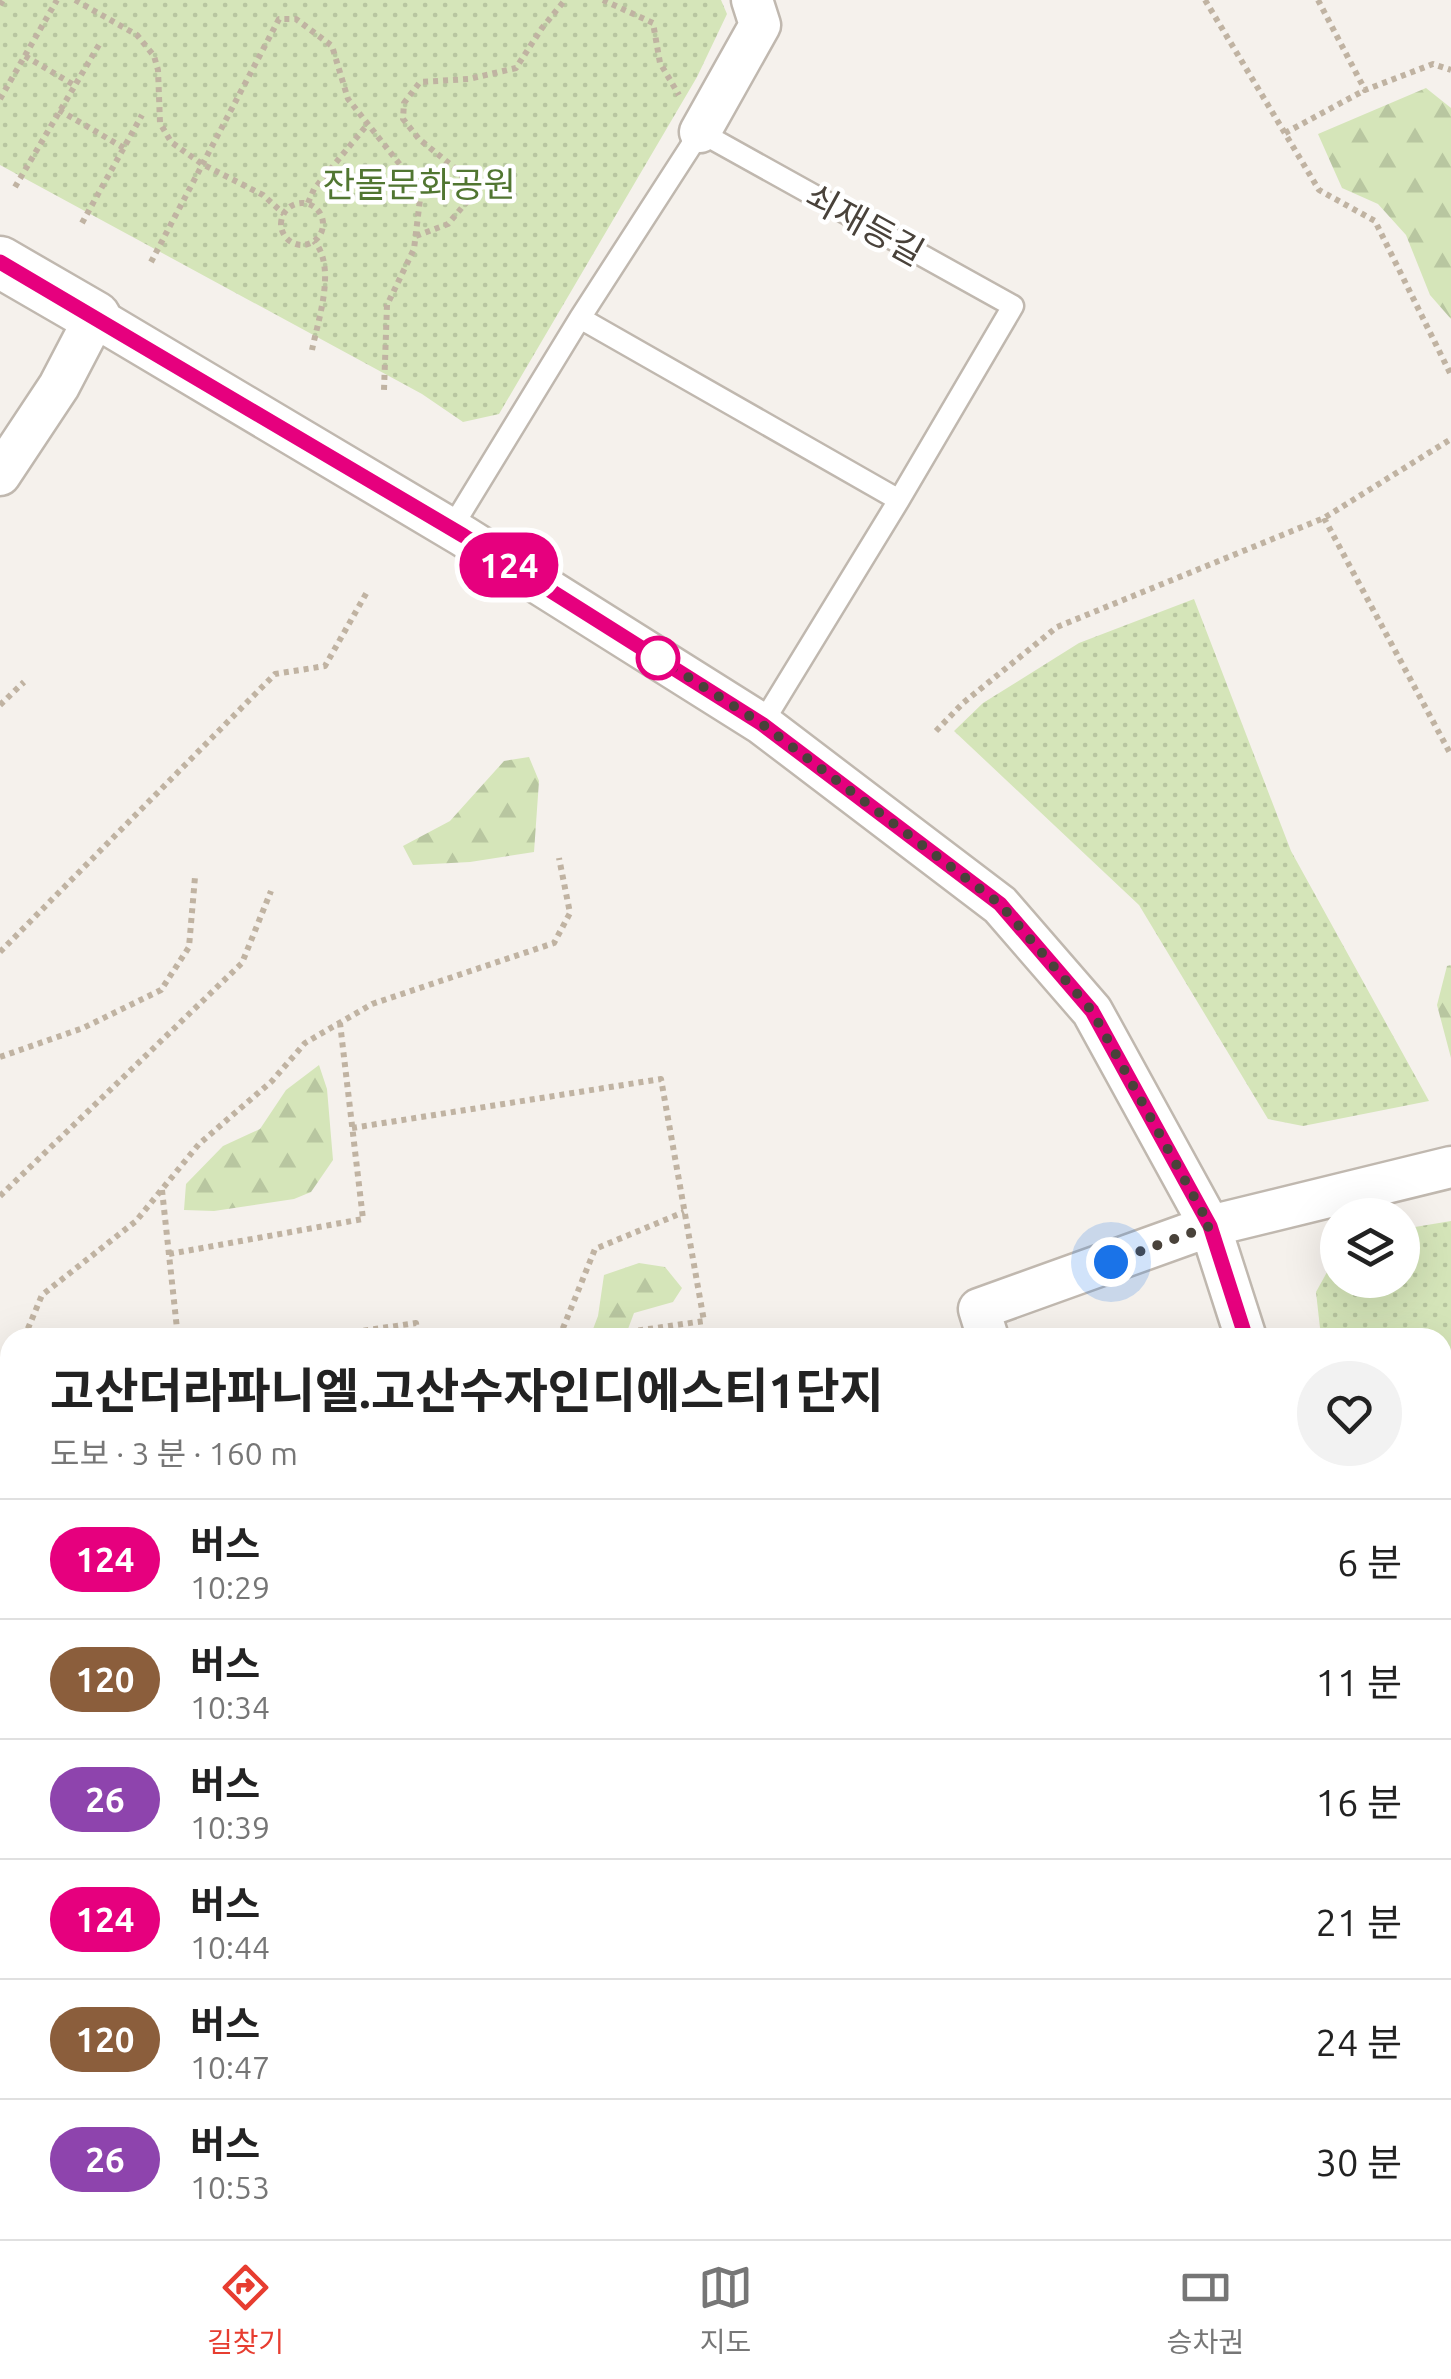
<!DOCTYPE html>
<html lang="ko">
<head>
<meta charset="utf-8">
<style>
  body { margin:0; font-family:Ubuntu,"Noto Sans KR",sans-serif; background:#f2f2f2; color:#222; height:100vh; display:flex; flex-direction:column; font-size:38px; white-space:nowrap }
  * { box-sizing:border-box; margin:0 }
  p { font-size:32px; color:#767676 }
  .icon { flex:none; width:55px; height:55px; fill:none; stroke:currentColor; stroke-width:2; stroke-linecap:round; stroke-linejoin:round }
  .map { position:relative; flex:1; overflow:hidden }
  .panel { position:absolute; left:0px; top:1328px; width:1452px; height:912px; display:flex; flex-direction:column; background:#fff; border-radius:30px 30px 0 0; box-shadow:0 10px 40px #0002 }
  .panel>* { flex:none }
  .badge { padding:0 20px; border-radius:32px; font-size:35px; line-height:65px }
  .tools { position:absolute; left:1320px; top:1198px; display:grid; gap:20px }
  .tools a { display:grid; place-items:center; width:100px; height:100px; border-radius:50%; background:#fff; box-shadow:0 10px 40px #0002; font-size:50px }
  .you { position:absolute; width:50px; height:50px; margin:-25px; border:8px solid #fff; border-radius:50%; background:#1a73e8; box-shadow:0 0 0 15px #1a73e833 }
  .map>.badge { position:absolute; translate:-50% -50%; box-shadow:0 0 0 5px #fff }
  .round { display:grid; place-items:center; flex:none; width:105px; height:105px; border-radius:52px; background:#f2f2f2 }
  .overview { display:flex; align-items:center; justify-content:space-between; height:170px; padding:0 50px }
  h1 { font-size:48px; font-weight:700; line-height:75px }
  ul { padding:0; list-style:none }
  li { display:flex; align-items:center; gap:30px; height:120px; padding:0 50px; border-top:2px solid #e0e0e0 }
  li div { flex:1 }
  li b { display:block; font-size:38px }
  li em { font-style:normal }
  li .badge { min-width:110px; font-weight:700; text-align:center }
  .tabs { display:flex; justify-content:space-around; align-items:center; height:140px; border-top:2px solid #e0e0e0; background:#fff; font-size:28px; color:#767676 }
  .tabs a { display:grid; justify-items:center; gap:5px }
  .tabs .active { color:#e73d30 }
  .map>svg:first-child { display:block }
  .grass { fill:url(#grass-dots) }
  .forest { fill:url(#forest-firs) }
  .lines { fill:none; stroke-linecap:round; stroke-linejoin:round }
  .service-casing { stroke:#c0b8af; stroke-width:25 }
  .minor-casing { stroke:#c0b8af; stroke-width:45 }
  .tertiary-casing { stroke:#c0b8af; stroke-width:55 }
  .path { stroke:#c0b3a2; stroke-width:6; stroke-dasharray:5 5; stroke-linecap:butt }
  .service { stroke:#fff; stroke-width:20 }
  .minor { stroke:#fff; stroke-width:40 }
  .tertiary { stroke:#fff; stroke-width:50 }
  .line-casing { stroke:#fff; stroke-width:22 }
  .line { stroke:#e6007e; stroke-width:15 }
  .walk { stroke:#49423a; stroke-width:10; stroke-dasharray:0 18 }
  .stop-dot { fill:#fff; stroke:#e6007e; stroke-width:5 }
  .labels { text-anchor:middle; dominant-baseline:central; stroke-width:9; stroke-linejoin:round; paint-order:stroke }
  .park-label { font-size:35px; fill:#517631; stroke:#fff }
  .street-label { font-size:35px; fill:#49423a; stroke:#fff }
</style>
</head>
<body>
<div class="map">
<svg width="1451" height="2239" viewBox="0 0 1451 2239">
  <defs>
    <pattern id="grass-dots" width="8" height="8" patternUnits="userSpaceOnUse" patternTransform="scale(2.5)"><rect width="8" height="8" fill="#d5e5b9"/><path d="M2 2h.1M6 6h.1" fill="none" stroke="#b8c6a0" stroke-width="1.8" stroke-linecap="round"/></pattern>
    <pattern id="forest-firs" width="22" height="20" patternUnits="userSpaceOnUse" patternTransform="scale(2.5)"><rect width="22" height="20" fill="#d5e5b9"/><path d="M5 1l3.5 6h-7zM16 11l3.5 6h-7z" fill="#b8c6a0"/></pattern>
  </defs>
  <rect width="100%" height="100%" fill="#f5f1ec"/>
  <path class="grass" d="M 0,0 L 721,0 L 727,14 L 697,77 L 499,414 L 463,422 L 422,394 L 0,165 Z
    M 1194,599 L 1291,851 L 1429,1101 L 1303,1126 L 1268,1119 L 1139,905 L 954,731 L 983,703 L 1079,643 Z
    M 1451,1221 L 1451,1937 L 1442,1937 L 1442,1338 L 1321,1337 L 1316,1292 L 1337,1254 L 1338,1280 L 1402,1280 L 1403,1229 Z
    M 1443,1986 L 1451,1986 L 1451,2239 L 1374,2239 L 1374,2230 L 1442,2230 Z
    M 880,2230 L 994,2230 L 999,2239 L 881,2239 Z"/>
  <path class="forest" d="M 1426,88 L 1451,108 L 1451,319 L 1430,295 L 1406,235 L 1378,204 L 1342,188 L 1318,134 Z
    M 529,757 L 539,781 L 534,852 L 470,862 L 413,865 L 403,846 L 450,821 L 504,761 Z
    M 1451,965 L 1451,1058 L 1437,1005 L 1447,966 Z
    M 319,1065 L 327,1089 L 333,1160 L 311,1192 L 294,1199 L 214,1211 L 184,1210 L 186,1184 L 223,1146 L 260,1129 L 286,1090 Z
    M 639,1263 L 665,1267 L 682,1288 L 673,1302 L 634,1313 L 625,1337 L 590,1337 L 598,1316 L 604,1275 Z
    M 10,2106 L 10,2230 L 177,2230 L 178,2235 L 185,2239 L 22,2239 L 0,2224 L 0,2118 Z"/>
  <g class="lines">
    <g class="service-casing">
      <path id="service" d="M 580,318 L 899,500
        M 451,529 L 580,318 L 700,132 L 1013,306 L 899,500 L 762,724"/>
    </g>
    <g class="minor-casing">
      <path id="minor" d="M 700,132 L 760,25 L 752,0
        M 0,475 L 59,386 L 95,317 L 463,536 L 762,724 L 1000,905 L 1092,1011 L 1210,1226 L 1246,1338
        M 988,1338 L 979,1309 L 1210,1226 L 1451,1167
        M 0,1664 L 10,1675
        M 1442,1957 L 1451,1958
        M 250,2230 L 251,2239
        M 1026,2230 L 1026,2239
        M 1291,2239 L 1291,2230"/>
    </g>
    <g class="tertiary-casing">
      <path id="tertiary" d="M 0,262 L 95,317"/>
    </g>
    <path class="path" d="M 75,0 L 137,35 L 154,56 L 158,70 L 160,123 L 171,142 L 202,164 L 263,195 L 284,214
      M 603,0 L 653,23 L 660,63 L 679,95
      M 1205,0 L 1319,190 L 1375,221 L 1451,375
      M 1318,0 L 1365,90 L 1433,64 L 1451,70
      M 0,5 L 3,0
      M 25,56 L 74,85
      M 0,99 L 57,0
      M 59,110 L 124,148
      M 1285,133 L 1365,90
      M 15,187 L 100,43
      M281 224a21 21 0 1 1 42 0a21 21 0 1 1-42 0Z
      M 308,203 L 314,189 L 367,125
      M 82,223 L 142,115
      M 416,236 L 448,224 L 470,198 L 461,173 L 419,139 L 403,119 L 404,103 L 420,82 L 469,79 L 516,68 L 542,28 L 565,0
      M 151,262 L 279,19 L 296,19 L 332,46 L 348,99 L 421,191 L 414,249 L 387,305 L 384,390
      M 312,350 C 318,320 337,267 314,241
      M 1324,518 L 1451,755
      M 0,705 L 24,682
      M 936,731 L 963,703 L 1057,627 L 1324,518 L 1451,439
      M 0,952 L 275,674 L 325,666 L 367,592
      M 0,1057 L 83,1028 L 161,990 L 189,947 L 195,877
      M 352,1128 L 661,1079 L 704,1321 L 635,1331 L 636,1338
      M 162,1190 L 178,1338
      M 0,1196 L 242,963 L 271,891
      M 169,1254 L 363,1219 L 340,1023
      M 24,1338 L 42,1295 L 136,1221 L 199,1144 L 272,1081 L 305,1043 L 372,1004 L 554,943 L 570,913 L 559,858
      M 314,1338 L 416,1323 L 418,1338
      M 559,1338 L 595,1249 L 684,1212
      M 0,1376 L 10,1366
      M 0,1540 L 10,1549
      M 0,1842 L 10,1833
      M 0,2053 L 10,2043"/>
    <use href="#service" class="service"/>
    <use href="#minor" class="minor"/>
    <use href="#tertiary" class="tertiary"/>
  </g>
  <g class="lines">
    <g class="line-casing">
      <path id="line" d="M 0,262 L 464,536 L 762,724 L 1000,904 L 1092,1011 L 1210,1226 L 1246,1338"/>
    </g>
    <use href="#line" class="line"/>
    <path class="walk" d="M 658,658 L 762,724 L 1000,904 L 1092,1011 L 1210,1226 L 1111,1262"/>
  </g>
  <circle class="stop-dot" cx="658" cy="658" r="20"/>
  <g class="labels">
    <g class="park-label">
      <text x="419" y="184">잔돌문화공원</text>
    </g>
    <g class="street-label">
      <text transform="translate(865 224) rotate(29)">쇠재등길</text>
    </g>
  </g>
</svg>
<div class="tools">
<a><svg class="icon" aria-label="layers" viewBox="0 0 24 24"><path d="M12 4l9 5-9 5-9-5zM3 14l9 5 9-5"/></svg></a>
</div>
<div class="you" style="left:1111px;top:1262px"></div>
<b class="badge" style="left:509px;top:565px;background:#e6007e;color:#fff">124</b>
<section class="panel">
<div class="overview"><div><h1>고산더라파니엘.고산수자인디에스티1단지</h1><p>도보 · 3 분 · 160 m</p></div><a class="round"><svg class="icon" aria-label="heart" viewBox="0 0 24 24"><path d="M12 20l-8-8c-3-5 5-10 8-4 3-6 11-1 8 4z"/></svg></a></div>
<ul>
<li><span class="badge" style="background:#e6007e;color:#fff">124</span><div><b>버스</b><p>10:29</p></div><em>6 분</em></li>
<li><span class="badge" style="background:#8b5e3c;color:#fff">120</span><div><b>버스</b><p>10:34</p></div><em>11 분</em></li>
<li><span class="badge" style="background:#8e44ad;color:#fff">26</span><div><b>버스</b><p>10:39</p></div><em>16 분</em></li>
<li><span class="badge" style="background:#e6007e;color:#fff">124</span><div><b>버스</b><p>10:44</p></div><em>21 분</em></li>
<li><span class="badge" style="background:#8b5e3c;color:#fff">120</span><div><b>버스</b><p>10:47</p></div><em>24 분</em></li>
<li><span class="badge" style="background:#8e44ad;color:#fff">26</span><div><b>버스</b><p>10:53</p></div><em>30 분</em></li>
</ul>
</section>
</div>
<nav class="tabs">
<a class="active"><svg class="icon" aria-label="directions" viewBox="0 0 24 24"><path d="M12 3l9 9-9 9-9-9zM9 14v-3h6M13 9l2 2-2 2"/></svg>길찾기</a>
<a><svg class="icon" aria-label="map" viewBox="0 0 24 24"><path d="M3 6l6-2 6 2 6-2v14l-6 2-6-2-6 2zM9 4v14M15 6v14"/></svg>지도</a>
<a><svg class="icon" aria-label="tickets" viewBox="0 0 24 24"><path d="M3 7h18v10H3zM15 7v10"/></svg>승차권</a>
</nav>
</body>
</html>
